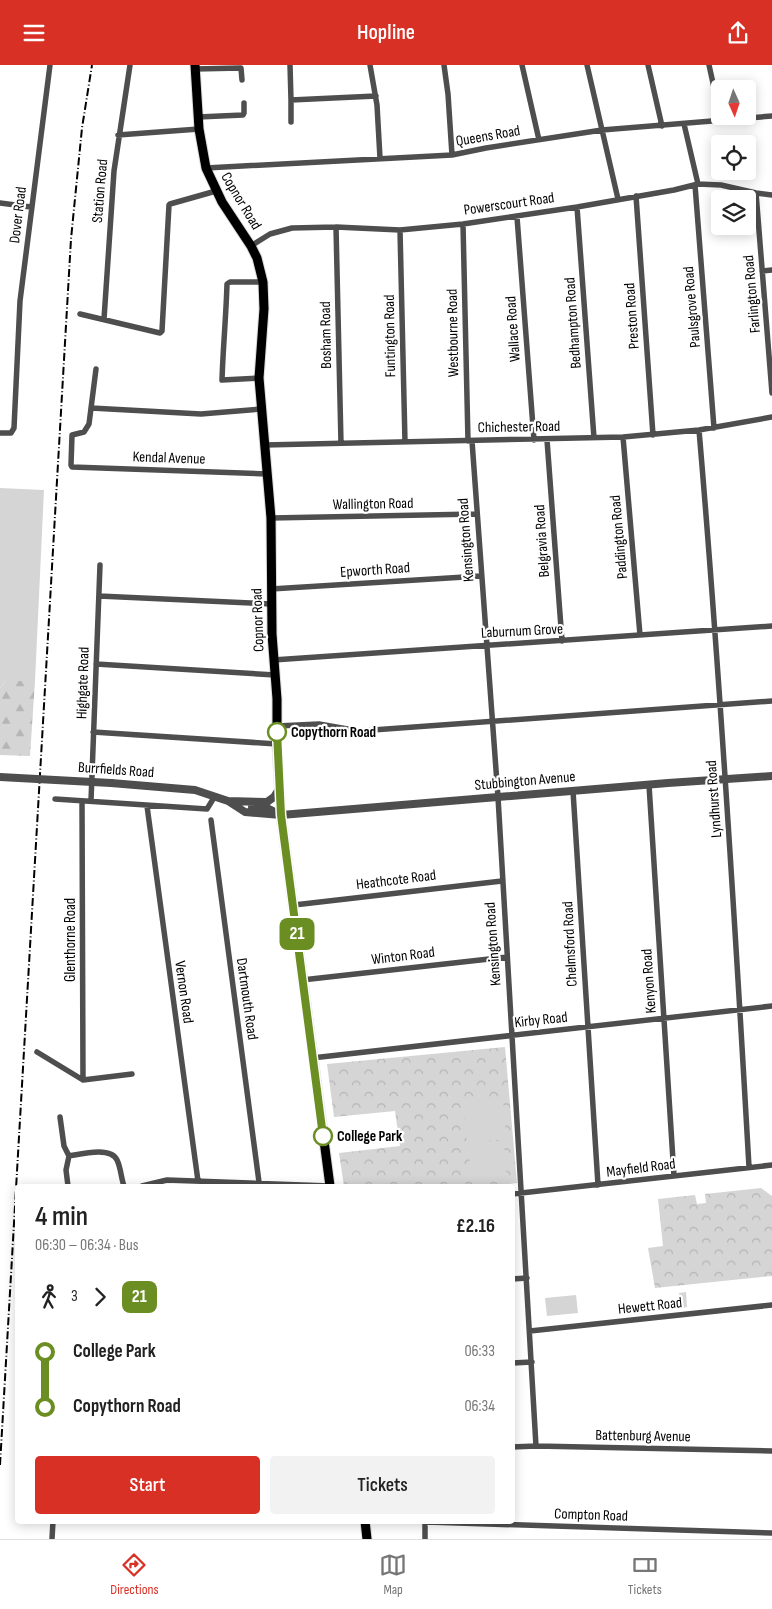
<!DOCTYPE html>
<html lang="en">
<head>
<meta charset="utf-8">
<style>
  body { margin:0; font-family:"Sofia Sans Condensed",sans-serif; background:#f2f2f2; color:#222; height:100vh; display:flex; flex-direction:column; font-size:19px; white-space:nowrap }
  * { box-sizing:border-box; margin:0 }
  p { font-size:16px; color:#767676 }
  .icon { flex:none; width:28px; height:28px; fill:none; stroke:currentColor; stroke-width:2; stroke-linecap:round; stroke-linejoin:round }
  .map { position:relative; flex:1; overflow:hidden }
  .sheet { position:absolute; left:15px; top:1119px; width:500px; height:340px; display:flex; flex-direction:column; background:#fff; border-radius:5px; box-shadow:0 2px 12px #0003 }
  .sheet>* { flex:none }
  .badge { padding:0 10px; border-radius:8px; font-size:18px; line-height:32px }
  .needle { width:32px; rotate:177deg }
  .fabs { position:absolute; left:711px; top:15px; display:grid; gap:10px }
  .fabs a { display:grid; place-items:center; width:45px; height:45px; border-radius:5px; background:#fff; box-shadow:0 2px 12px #0003; font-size:25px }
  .map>.badge { position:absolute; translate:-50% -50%; box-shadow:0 0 0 2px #fff }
  .legs { display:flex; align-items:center; gap:8px; height:55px; padding:0 20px; font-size:16px }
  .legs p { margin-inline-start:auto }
  .overview { display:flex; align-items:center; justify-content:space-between; height:85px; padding:0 20px }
  h1 { font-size:28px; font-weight:600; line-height:38px }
  .action { display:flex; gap:10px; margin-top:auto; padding:10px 20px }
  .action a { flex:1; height:58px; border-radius:5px; background:#d93025; color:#fff; font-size:20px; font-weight:600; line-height:58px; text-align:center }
  .action a+a { background:#f2f2f2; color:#222 }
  ul { padding:0 20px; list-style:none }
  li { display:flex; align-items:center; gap:18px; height:55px; font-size:19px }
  li i { display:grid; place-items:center; width:8px; height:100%; margin:0 6px; background:currentColor }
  li i::after { content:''; width:12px; height:12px; margin:-6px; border:4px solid; border-radius:50%; background:#fff }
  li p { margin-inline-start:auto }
  li:first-child i { background:linear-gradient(#0000 50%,currentColor 0) }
  li:last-child i { background:linear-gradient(currentColor 50%,#0000 0) }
  header { display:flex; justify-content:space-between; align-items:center; height:65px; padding:0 20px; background:#d93025; color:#fff; font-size:22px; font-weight:600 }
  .menu { display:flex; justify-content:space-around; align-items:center; height:70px; border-top:1px solid #e0e0e0; background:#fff; font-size:14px; color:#767676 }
  .menu a { display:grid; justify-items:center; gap:2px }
  .menu .active { color:#d93025 }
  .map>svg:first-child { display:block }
  .forest { fill:url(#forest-firs) }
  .park { fill:url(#park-crowns) }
  .garden { fill:#d5d5d5 }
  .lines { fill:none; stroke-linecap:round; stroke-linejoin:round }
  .primary-casing { stroke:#dbdbdb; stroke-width:11 }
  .minor { stroke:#4e4e4e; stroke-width:5.5 }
  .tertiary { stroke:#4e4e4e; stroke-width:8 }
  .primary { stroke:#000; stroke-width:9 }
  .rail { stroke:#000; stroke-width:2; stroke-dasharray:8 2.5 1 2.5; stroke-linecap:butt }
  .tertiary-bridge { stroke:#4e4e4e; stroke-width:8 }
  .line-1-casing { stroke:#fff; stroke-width:11 }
  .line-1 { stroke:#6b8e23; stroke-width:8 }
  .stop-1-dot { fill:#fff; stroke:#6b8e23; stroke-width:2.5 }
  .labels { text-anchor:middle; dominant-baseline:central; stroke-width:4.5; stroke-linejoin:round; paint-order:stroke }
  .street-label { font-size:15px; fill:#000; stroke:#fff }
  .stop-label { font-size:15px; font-weight:bold; fill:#000; stroke:#fff; text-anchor:start }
</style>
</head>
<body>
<header><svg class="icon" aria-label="menu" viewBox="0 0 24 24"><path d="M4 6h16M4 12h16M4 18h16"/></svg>Hopline<svg class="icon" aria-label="share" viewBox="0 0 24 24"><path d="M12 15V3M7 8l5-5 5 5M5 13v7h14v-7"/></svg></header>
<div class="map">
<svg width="772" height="1474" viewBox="0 0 772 1474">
  <defs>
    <pattern id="forest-firs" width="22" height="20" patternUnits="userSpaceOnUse" patternTransform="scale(1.25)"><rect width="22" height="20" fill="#d5d5d5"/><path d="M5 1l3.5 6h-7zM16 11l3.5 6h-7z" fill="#b5b5b5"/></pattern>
    <pattern id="park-crowns" width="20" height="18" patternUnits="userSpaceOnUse" patternTransform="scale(1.25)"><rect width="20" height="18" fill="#d5d5d5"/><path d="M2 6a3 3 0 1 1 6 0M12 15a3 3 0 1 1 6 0" fill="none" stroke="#b5b5b5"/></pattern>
  </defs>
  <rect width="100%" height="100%" fill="#fff"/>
  <path class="forest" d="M 6,616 L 35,616 L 30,691 L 0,690 L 0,623 Z"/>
  <path class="park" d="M 505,982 L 517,1118 L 493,1121 L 344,1121 L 339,1088 L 400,1081 L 395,1046 L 334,1052 L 327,999 Z
    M 761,1123 L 772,1131 L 772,1211 L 655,1223 L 648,1183 L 663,1181 L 658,1134 L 695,1130 L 697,1139 L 706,1138 L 705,1129 Z
    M 686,1227 L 687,1242 L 681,1243 L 679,1228 Z"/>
  <path class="garden" d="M 0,423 L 44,425 L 35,616 L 6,616 L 0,623 Z
    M 503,1033 L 506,1074 L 467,1078 L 463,1036 Z
    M 504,1080 L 507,1113 L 472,1117 L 468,1084 Z
    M 576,1230 L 578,1248 L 547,1251 L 545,1233 Z"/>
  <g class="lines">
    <g class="primary-casing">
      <path id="primary" d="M 195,0 L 199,64 L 206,103 L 222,137 L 251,181 L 257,193 L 263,217 L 264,244 L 259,313 L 271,453 L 272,569 L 277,634 L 277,679 L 281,750 L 330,1121
        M 365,1456 L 367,1474"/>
    </g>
    <path class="minor" d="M 290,0 L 291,35 L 376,31
      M 370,0 L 377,40 L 380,93
      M 444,0 L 448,29 L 452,90
      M 522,0 L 539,75
      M 587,0 L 618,134
      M 648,0 L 662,61
      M 709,0 L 720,50
      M 195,4 L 241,3 L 242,15
      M 198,52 L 243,50 L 244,48 L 244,38
      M 291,57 L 291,35
      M 684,59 L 698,119
      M 118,70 L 199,64
      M 206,103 L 452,90 L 486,83 L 602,65 L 772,51
      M 695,120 L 714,363
      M 756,128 L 772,328
      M 636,131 L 653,370
      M 0,138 L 31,142
      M 577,142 L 594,373
      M 517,152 L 534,375
      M 463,159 L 468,376
      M 336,162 L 341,378
      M 400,165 L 405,377
      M 251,181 L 270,169 L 292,163 L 336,162 L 400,165 L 463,159 L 577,142 L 674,125 L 698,119 L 721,120 L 756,128 L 772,130
      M 762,206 L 772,205
      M 80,249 L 160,268 L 162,266 L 169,140 L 170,139 L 216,126
      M 104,254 L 114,106 L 130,0
      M 96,304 L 89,359 L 84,367 L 72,370 L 71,400 L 72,402 L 267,409
      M 259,313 L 222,315 C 223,283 226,252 227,219 L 230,217 L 263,217
      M 91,343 L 201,349 L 261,344
      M 699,365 C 720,610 735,856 749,1102
      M 0,368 L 11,368 L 14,363 L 20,236 L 50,0
      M 623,372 L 640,570
      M 547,375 L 562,576
      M 472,376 L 498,732 L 536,1381
      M 264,380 L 623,372 L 699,365 L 772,352
      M 271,453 L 476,449
      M 271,524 L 481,511
      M 99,531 L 271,539
      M 273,595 L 772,561
      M 96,599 L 275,610
      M 277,661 L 319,659 L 359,666 L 772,636
      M 93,667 L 277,679
      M 649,720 L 674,1111
      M 573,726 L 598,1120
      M 55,734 L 207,744 L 215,731
      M 82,736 L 83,1015
      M 91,736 L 100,500
      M 147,741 L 198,1116
      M 211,755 L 259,1117
      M 294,840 L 502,816
      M 302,915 L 507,892
      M 37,987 L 83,1015 L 132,1009
      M 312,993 L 772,941
      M 60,1052 L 64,1081 L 69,1091 L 66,1105 L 68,1121
      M 69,1091 C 81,1089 111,1081 117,1095 C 121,1103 121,1113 124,1121
      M 142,1121 L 167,1115 L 330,1121
      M 512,1129 L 772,1100
      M 512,1214 L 527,1213
      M 530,1266 L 772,1240
      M 512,1298 L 532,1297
      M 512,1382 L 536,1381 L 772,1386
      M 52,1474 L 53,1456
      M 425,1474 L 425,1459 L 427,1457 L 772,1468"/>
    <path class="tertiary" d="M 111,718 L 195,725 L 228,736 L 245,747 L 281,750 L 668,718 L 772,711
      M 228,736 L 267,737 L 274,732 L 279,724
      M 252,741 L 269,744 L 279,749"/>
    <use href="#primary" class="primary"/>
    <path class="rail" d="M 0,1400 L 71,174 L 82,63 L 92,0"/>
    <path class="tertiary-bridge" d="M 0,712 L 111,718"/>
  </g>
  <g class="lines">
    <g class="line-1-casing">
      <path id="line-1" d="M 277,667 L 281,750 L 323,1071"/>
    </g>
    <use href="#line-1" class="line-1"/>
  </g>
  <g class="stop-1-dot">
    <circle cx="277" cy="667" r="9"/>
    <circle cx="323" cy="1071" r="9"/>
  </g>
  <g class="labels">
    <g class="street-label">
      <text transform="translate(488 71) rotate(-10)">Queens Road</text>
      <text transform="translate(100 126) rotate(-85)">Station Road</text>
      <text transform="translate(241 136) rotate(59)">Copnor Road</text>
      <text transform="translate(509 139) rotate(-8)">Powerscourt Road</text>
      <text transform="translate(18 150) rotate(-83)">Dover Road</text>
      <text transform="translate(752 229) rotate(-95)">Farlington Road</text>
      <text transform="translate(692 242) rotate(-95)">Paulsgrove Road</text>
      <text transform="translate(632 251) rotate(-94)">Preston Road</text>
      <text transform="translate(573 258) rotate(-94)">Bedhampton Road</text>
      <text transform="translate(513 264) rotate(-94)">Wallace Road</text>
      <text transform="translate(453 268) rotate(-91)">Westbourne Road</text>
      <text transform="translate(326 270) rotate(-91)">Bosham Road</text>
      <text transform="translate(390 271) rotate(-91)">Funtington Road</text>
      <text transform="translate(519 362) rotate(-1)">Chichester Road</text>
      <text transform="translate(169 393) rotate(2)">Kendal Avenue</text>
      <text transform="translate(373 439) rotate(-1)">Wallington Road</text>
      <text transform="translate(619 472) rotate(-95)">Paddington Road</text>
      <text transform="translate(466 475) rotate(-94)">Kensington Road</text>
      <text transform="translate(542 476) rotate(-94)">Belgravia Road</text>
      <text transform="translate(375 505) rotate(-4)">Epworth Road</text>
      <text transform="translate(258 555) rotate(-92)">Copnor Road</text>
      <text transform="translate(522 566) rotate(-3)">Laburnum Grove</text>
      <text transform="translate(83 618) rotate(-88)">Highgate Road</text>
      <text transform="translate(116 705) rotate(4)">Burrfields Road</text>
      <text transform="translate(525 716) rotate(-5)">Stubbington Avenue</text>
      <text transform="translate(714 734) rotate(-94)">Lyndhurst Road</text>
      <text transform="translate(396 815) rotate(-7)">Heathcote Road</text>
      <text transform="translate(70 875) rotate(-90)">Glenthorne Road</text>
      <text transform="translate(493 879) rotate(-94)">Kensington Road</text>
      <text transform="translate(570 879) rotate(-93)">Chelmsford Road</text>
      <text transform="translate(403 891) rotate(-7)">Winton Road</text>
      <text transform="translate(649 916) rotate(-94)">Kenyon Road</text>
      <text transform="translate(184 927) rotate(82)">Vernon Road</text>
      <text transform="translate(247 934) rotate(82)">Dartmouth Road</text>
      <text transform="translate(541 955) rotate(-6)">Kirby Road</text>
      <text transform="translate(641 1103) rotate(-7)">Mayfield Road</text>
      <text transform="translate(650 1241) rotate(-6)">Hewett Road</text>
      <text transform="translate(643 1371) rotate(1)">Battenburg Avenue</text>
      <text transform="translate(591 1450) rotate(2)">Compton Road</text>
    </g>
    <g class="stop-label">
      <text x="291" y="667">Copythorn Road</text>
      <text x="337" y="1071">College Park</text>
    </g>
  </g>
</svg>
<div class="fabs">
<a><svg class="needle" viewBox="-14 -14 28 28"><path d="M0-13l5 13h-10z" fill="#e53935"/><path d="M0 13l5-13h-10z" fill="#767676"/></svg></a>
<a><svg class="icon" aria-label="locate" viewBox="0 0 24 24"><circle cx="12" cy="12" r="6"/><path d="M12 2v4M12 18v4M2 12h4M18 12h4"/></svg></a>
<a><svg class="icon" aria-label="layers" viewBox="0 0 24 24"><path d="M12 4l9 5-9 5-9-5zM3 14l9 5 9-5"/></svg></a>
</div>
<b class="badge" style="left:297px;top:869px;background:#6b8e23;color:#fff">21</b>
<section class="sheet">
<div class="overview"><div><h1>4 min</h1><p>06:30 – 06:34 · Bus</p></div><b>£2.16</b></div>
<div class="legs"><svg class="icon" aria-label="walk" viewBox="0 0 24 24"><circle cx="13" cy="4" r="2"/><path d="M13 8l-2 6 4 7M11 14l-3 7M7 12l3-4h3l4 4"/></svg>3<svg class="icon" aria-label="forward" viewBox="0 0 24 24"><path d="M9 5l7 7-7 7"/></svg><b class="badge" style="background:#6b8e23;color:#fff">21</b></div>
<ul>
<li><i style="color:#6b8e23"></i><b>College Park</b><p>06:33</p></li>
<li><i style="color:#6b8e23"></i><b>Copythorn Road</b><p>06:34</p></li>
</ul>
<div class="action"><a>Start</a><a>Tickets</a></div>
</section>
</div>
<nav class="menu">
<a class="active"><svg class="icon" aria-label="directions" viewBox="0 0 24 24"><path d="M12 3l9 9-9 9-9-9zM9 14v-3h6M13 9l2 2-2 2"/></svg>Directions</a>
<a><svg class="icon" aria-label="map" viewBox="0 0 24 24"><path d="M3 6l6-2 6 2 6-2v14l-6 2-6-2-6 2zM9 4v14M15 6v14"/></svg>Map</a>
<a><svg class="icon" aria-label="tickets" viewBox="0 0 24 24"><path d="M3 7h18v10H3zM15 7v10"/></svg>Tickets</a>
</nav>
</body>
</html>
